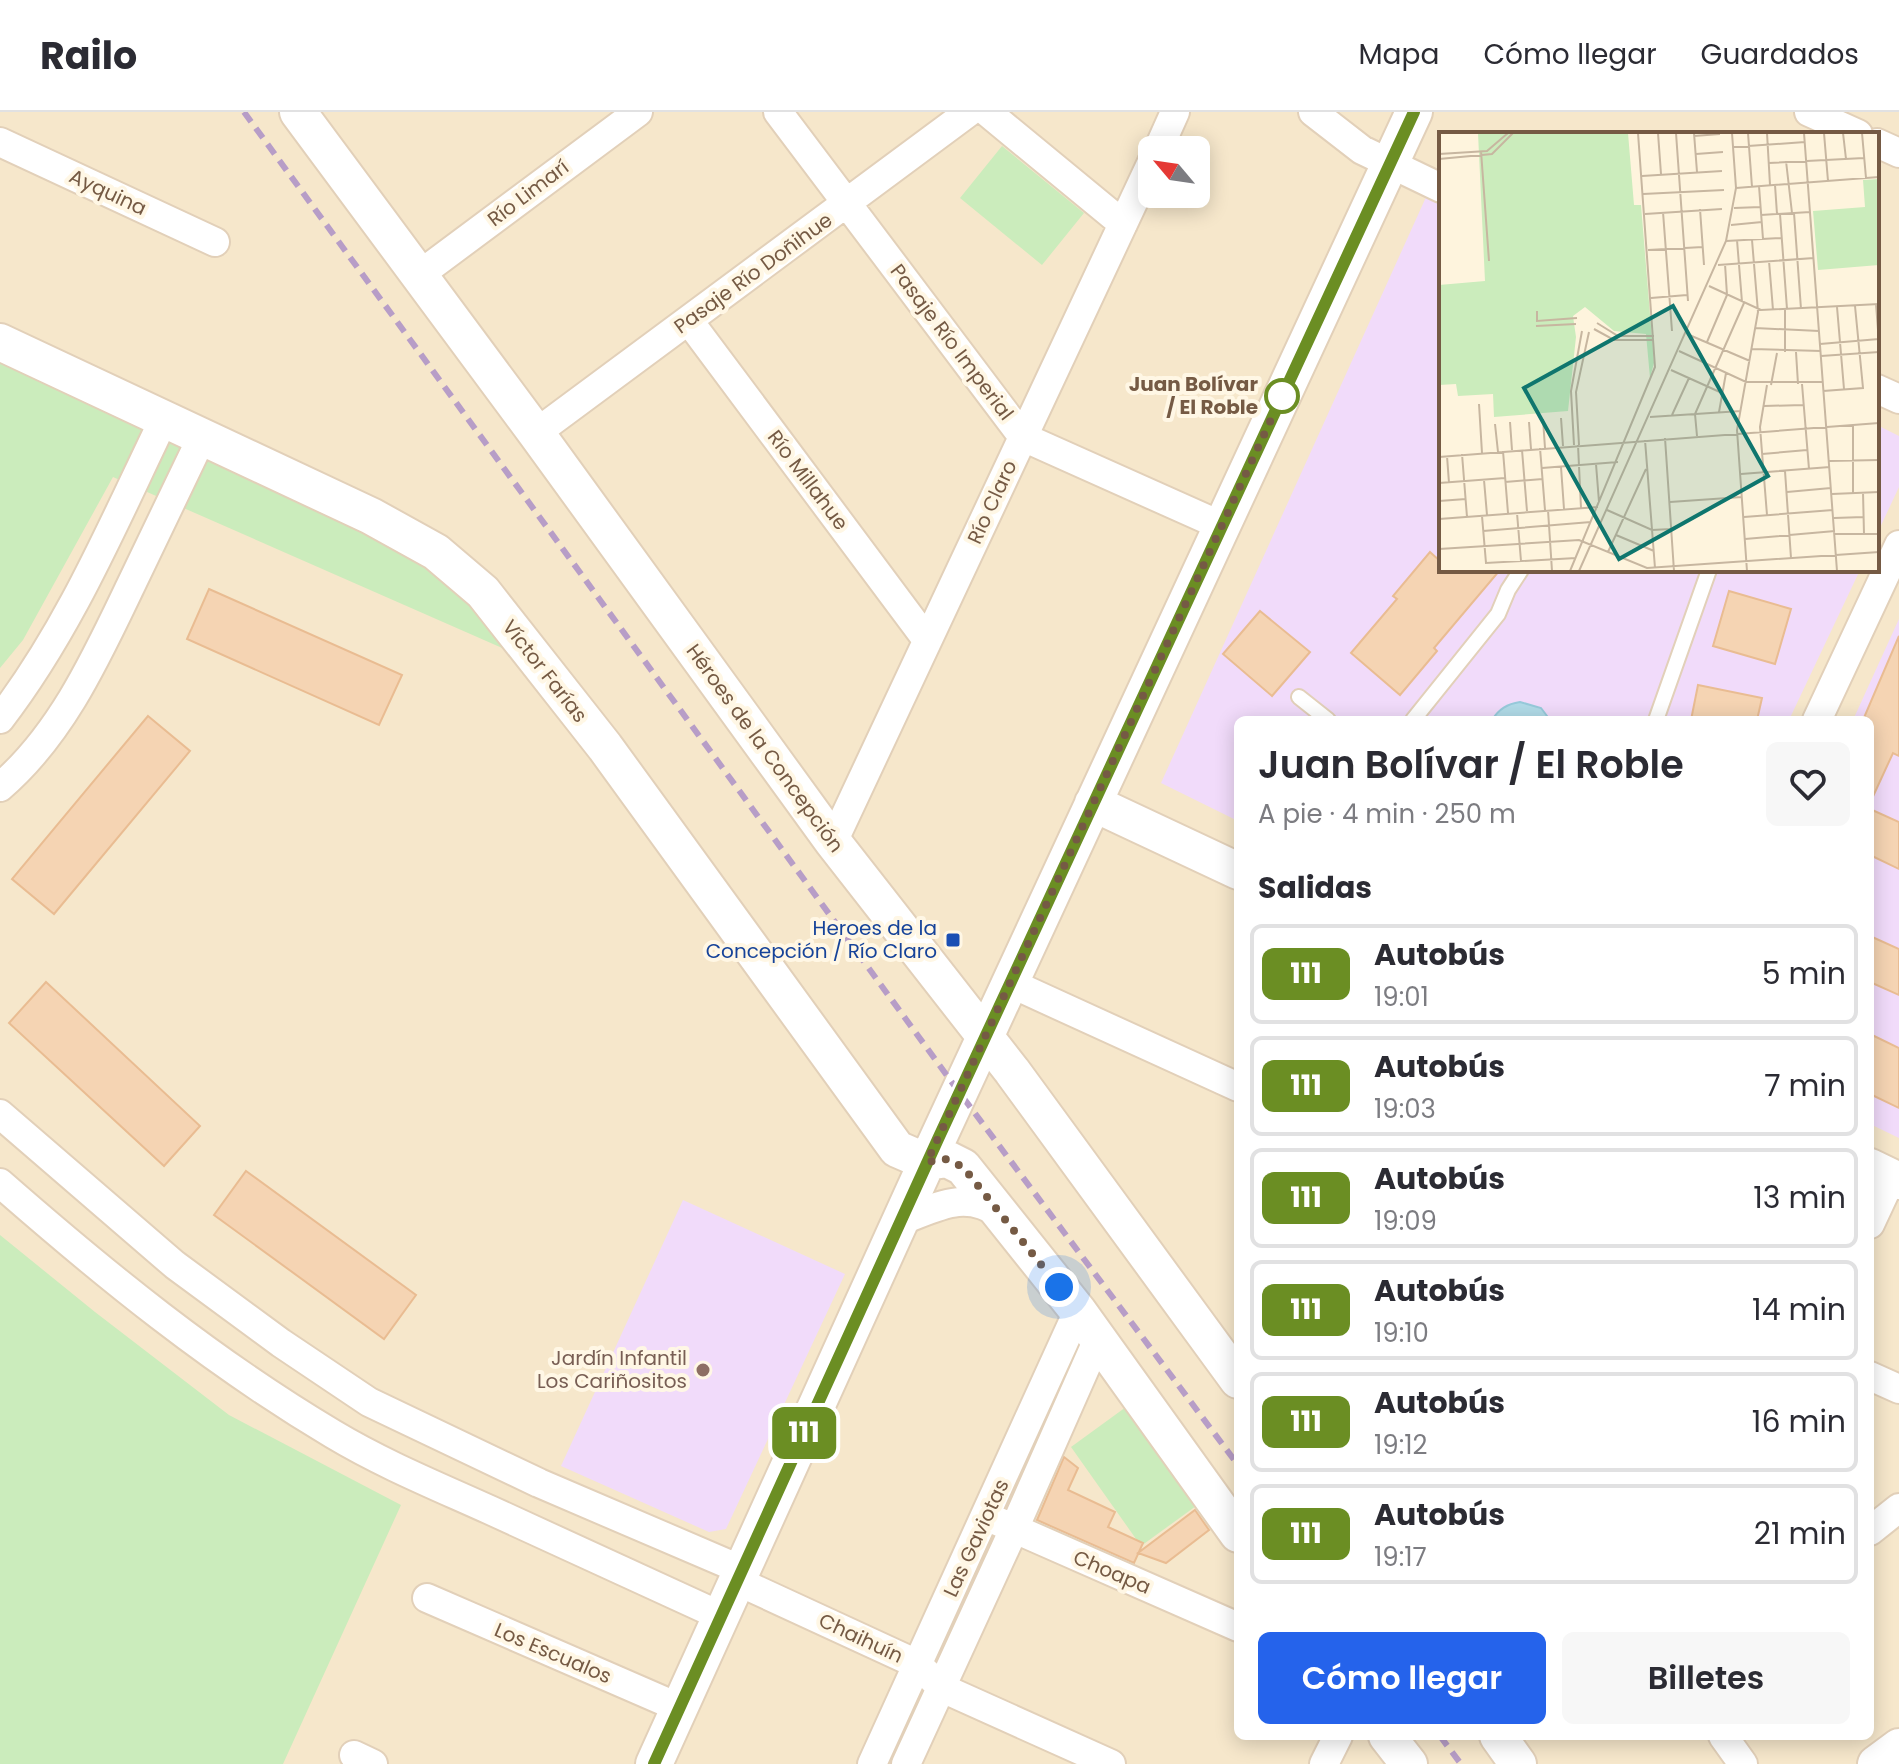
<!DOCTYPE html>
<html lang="es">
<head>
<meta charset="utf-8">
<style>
  body { margin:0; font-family:Poppins,sans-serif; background:#f7f7f7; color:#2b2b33; height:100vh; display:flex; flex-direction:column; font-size:30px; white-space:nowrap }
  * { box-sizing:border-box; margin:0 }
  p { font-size:26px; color:#7c7c81 }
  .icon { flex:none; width:44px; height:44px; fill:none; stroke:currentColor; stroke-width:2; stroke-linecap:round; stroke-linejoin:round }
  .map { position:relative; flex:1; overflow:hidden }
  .details { position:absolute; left:1234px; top:604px; width:640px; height:1024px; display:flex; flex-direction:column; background:#fff; border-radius:12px; box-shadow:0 4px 20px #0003 }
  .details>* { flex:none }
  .badge { padding:0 16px; border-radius:12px; font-size:28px; line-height:52px }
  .needle { width:52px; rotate:299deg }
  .buttons { position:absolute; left:1138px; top:24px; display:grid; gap:16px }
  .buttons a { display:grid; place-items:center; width:72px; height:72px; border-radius:12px; background:#fff; box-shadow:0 4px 20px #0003; font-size:40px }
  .you { position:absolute; width:40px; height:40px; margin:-20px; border:6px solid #fff; border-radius:50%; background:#1a73e8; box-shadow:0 0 0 12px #1a73e833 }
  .map>.badge { position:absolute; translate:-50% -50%; box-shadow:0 0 0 4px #fff }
  h2 { padding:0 24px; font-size:30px; line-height:72px }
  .round { display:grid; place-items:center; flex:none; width:84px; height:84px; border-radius:12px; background:#f7f7f7 }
  .head { display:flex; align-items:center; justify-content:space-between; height:136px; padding:0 24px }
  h1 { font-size:38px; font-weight:600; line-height:60px }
  .button { display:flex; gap:16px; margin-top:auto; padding:16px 24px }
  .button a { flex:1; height:92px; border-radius:12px; background:#2563eb; color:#fff; font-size:32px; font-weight:600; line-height:92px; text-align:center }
  .button a+a { background:#f7f7f7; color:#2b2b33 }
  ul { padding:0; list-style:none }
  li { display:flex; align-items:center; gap:24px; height:100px; margin:0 16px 12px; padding:0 8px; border:4px solid #e1e1e2; border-radius:12px }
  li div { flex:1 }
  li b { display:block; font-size:30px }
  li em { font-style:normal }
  li .badge { min-width:88px; font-weight:700; text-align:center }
  header { display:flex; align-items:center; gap:48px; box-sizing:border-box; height:112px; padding:0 40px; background:#fff; border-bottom:2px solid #e1e1e2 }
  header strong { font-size:38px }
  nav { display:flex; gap:44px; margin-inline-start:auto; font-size:28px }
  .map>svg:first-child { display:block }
  .residential { fill:#f6e7cb; fill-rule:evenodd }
  .education { fill:#f1dbfa }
  .green { fill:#cbecbc }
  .water { fill:#b1dbe8; stroke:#97cadb; stroke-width:2 }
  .building { fill:#f5d4b3; stroke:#e9bc92; stroke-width:2 }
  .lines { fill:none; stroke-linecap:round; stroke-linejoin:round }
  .service-casing { stroke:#e2d0b9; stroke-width:18 }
  .minor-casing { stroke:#e2d0b9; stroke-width:32 }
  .tertiary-casing { stroke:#e2d0b9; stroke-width:40 }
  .service { stroke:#fff; stroke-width:14 }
  .minor { stroke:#fff; stroke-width:28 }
  .tertiary { stroke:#fff; stroke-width:36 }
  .rail { stroke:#b79dc7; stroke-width:6; stroke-dasharray:12 8; stroke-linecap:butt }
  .line-casing { stroke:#fff; stroke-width:18 }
  .line { stroke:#6b8e23; stroke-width:12 }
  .walk { stroke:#755a44; stroke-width:8; stroke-dasharray:0 14.4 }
  .stop-dot { fill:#fff; stroke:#6b8e23; stroke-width:4 }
  .transit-dot { fill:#1a4fb4; stroke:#fff7e5; stroke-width:3 }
  .education-dot { fill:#8d6e63; stroke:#fff7e5; stroke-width:3 }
  .labels { text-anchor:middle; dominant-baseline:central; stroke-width:8; stroke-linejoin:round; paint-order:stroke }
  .street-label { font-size:20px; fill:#755a44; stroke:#fff7e5 }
  .stop-label { font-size:20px; font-weight:bold; fill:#755a44; stroke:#fff7e5; text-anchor:end }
  .transit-label { font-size:20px; fill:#164399; stroke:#fff7e5; text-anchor:end }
  .education-label { font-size:20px; fill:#785e54; stroke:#fff7e5; text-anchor:end }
  .inset-road { fill:none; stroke:#c7b6a0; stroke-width:2 }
  .view { fill:#0f766e; fill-opacity:0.15; stroke:#0f766e; stroke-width:4 }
  .inset-edge { fill:none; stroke:#755a44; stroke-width:4 }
</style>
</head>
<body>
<header>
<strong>Railo</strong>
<nav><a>Mapa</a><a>Cómo llegar</a><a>Guardados</a></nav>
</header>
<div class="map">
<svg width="1899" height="1652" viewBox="0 0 1899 1652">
  <rect width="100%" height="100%" fill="#fef4dd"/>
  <path class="residential" d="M 0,0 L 1899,0 L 1899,1652 L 0,1652 ZM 1441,22 L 1877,22 L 1877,458 L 1441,458 ZM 1152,38 L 1196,38 L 1196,82 L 1152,82 ZM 1238,608 L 1870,608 L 1870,1624 L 1238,1624 Z"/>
  <path class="education" d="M 1427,83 L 1441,90 L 1441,458 L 1860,458 L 1789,608 L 1238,608 L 1238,709 L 1161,671 Z
    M 1877,313 L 1899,324 L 1899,375 L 1877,422 Z
    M 1899,507 L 1899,1026 L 1870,1012 L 1870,608 L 1853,608 Z
    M 683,1088 L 845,1162 L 726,1417 L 709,1420 L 561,1354 Z"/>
  <path class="green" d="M 1002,34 L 1084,101 L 1042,153 L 960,86 Z
    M 0,250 L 401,433 L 456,468 L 509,539 L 113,365 L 23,528 L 0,556 Z
    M 0,1123 L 95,1200 L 229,1303 L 401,1393 L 283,1652 L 0,1652 Z
    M 1126,1295 L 1196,1394 L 1141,1434 L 1071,1335 Z"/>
  <path class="water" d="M 1520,590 L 1541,596 L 1550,608 L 1492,608 C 1499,597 1507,592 1520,590 Z"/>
  <path class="building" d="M 1430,440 L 1441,450 L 1441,458 L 1500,458 L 1434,536 L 1437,539 L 1400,583 L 1351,541 L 1397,487 L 1393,484 Z
    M 209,477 L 402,563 L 379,613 L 187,527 Z
    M 1729,479 L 1791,497 L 1775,552 L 1713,534 Z
    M 1260,499 L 1310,540 L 1272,584 L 1223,542 Z
    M 1899,524 L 1899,644 L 1893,641 L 1870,691 L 1870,608 L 1863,608 Z
    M 1698,573 L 1762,586 L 1757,608 L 1691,608 Z
    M 148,604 L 190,639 L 54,802 L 12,767 Z
    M 1870,697 L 1899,710 L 1899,757 L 1870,743 Z
    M 1870,824 L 1899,837 L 1899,883 L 1870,870 Z
    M 46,870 L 200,1014 L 164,1054 L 9,911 Z
    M 1870,922 L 1899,936 L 1899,996 L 1870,982 Z
    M 246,1059 L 416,1183 L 384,1227 L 214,1103 Z
    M 1064,1345 L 1078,1356 L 1068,1378 L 1115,1400 L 1108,1415 L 1143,1431 L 1134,1451 L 1037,1408 Z
    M 1195,1398 L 1209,1418 L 1166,1451 L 1138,1441 Z"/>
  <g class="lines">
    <g class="service-casing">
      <path id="service" d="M 1299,585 L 1328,608
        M 1413,608 L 1498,502 L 1508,478 L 1521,458
        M 1656,608 L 1709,458"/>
    </g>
    <g class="minor-casing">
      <path id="minor" d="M 778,0 L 1023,325 L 1222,414
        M 987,0 L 1123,112
        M 1313,0 L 1362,38 L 1441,76
        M 1809,0 L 1858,22
        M 0,30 L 215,130
        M 1877,31 L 1899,41
        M 1158,38 L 1175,0
        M 419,163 L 638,0
        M 689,209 L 927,528
        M 1877,277 L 1899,287
        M 536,321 L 969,0
        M 0,607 C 70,516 114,410 164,307
        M 1817,608 L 1899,433
        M 0,675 C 61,623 96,546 130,475 C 154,425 178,375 202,325
        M 833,730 L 1152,50
        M 1010,871 L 1238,975
        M 0,1002 L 175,1153 L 281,1231 L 369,1290 L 539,1371 L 742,1458
        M 0,1071 C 105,1163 212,1250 333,1322 C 383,1352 437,1374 490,1398 C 567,1434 644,1469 721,1504
        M 900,1109 C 936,1096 964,1077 1000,1102
        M 1870,1112 L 1892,1065
        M 1870,1264 L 1899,1277
        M 997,1409 L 1238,1515
        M 1870,1419 L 1899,1396
        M 737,1469 L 917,1552 L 942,1576 L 1111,1652
        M 427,1486 L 680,1596
        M 1723,1624 L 1743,1652
        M 354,1643 L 373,1652
        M 872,1652 L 1078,1199
        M 906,1652 L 1014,1417 L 1098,1227
        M 1324,1652 L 1338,1624"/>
    </g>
    <g class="tertiary-casing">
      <path id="tertiary" d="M 298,0 L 536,321 L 833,730 L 1012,959 L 1238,1268
        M 0,230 L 371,404 L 436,440 L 483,480 L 605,635 L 897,1037 L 927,1050 L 947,1047 L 963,1055 L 1078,1199 L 1238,1422
        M 1093,691 L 1238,759
        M 1870,1055 L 1899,1069
        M 1387,1624 L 1409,1652
        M 1498,1624 L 1518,1652
        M 654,1652 L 927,1050 L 1414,0
        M 1876,1652 L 1899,1635"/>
    </g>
    <use href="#service" class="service"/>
    <use href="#minor" class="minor"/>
    <use href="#tertiary" class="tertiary"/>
    <path class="rail" d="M 244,0 L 959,980 L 1238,1353
      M 1440,1624 L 1461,1652"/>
  </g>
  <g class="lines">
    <g class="line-casing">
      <path id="line" d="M 654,1652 L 938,1027 L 1414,0"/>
    </g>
    <use href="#line" class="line"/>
    <path class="walk" d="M 1059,1175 L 963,1055 L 947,1047 L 927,1050 L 1287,273 L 1282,284"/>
  </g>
  <circle class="stop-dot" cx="1282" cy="284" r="16"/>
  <rect class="transit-dot" x="945" y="820" width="16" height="16" rx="4"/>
  <circle class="education-dot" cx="703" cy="1258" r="8"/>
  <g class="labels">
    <g class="street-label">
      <text transform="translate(108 80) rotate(25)">Ayquina</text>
      <text transform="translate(528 81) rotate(-37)">Río Limarí</text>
      <text transform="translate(753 161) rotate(-36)">Pasaje Río Doñihue</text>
      <text transform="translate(952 230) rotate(53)">Pasaje Río Imperial</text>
      <text transform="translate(808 368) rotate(53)">Río Millahue</text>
      <text transform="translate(992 390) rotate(-65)">Río Claro</text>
      <text transform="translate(545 559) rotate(52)">Víctor Farías</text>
      <text transform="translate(765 636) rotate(54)">Héroes de la Concepción</text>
      <text transform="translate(976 1426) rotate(-65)">Las Gaviotas</text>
      <text transform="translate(1112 1460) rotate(23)">Choapa</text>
      <text transform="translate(861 1526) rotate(25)">Chaihuín</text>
      <text transform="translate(553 1541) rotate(23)">Los Escualos</text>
    </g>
    <g class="stop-label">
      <text x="1258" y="272">Juan Bolívar<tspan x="1258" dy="23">/ El Roble</tspan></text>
    </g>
    <g class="transit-label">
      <text x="937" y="816">Heroes de la<tspan x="937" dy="23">Concepción / Río Claro</tspan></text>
    </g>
    <g class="education-label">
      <text x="687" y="1246">Jardín Infantil<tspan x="687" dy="23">Los Cariñositos</tspan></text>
    </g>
  </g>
  <g transform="translate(1439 20)">
    <rect width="440" height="440" fill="#fef4dd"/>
    <path d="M 39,1 L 189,1 L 195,73 L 202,73 L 215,231 L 211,246 L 207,202 L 175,199 L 146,175 L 134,184 L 137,205 L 129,279 L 55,285 L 54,262 L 19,264 L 17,252 L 0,253 L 0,153 L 46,149 ZM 440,47 L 440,133 L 379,138 L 374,79 L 426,75 L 424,48 Z" fill="#cbecbc"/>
    <path class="inset-road" d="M 219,1 L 222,42M 237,1 L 249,169M 255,1 L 258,40M 309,1 L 313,55M 328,1 L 331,53M 365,1 L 398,439M 385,1 L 389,49M 404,1 L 407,27M 423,1 L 427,46M 255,4 L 281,2M 295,15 L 366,10M 42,19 L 50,129M 0,22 L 48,19 L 69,1M 257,22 L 284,20M 0,27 L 53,22 L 74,1M 347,29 L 353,81M 330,31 L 425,26M 203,44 L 283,39M 336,53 L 338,82M 320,54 L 324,107M 297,56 L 440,45M 204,62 L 285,58M 295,76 L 322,75M 261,77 L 265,133M 224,80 L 233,199M 355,81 L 362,177M 206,82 L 283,77M 341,82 L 348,177M 322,83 L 371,80M 292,93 L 323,90M 298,108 L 303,170M 287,109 L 343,106M 209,118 L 264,115M 330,129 L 334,178M 279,133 L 375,126M 270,154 L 322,178 L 440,172M 212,166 L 248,163M 437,172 L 440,211M 398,175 L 405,257M 346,177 L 346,220M 98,179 L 98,189 L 138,186M 158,191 L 179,204 L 215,204M 97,194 L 137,192M 316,196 L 380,199M 155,197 L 175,208 L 215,208M 248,202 L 311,229M 268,210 L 288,163 L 286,132M 381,212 L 440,207M 313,217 L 382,219M 240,219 L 307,250 L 384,250M 357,220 L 359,252M 382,224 L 440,220M 232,238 L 283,261M 363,252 L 370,337M 332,253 L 338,221M 384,259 L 424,256 L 416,174M 40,272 L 43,321M 325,274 L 364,273M 280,280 L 287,241M 233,283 L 250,246M 211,285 L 302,279M 122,286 L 124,314M 104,287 L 106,316M 71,290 L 73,318M 90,290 L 92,317M 56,292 L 59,320M 414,293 L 414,361M 258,304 L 256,282 L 305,171M 226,306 L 235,439M 206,308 L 216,436M 135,313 L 132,259 L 143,199M 139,313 L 142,376M 140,313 L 137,260 L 150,200M 101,316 L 106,378M 83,318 L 88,379M 64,319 L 69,381M 23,322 L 28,385M 323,322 L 368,318M 8,324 L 10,351M 0,325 L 440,291M 390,329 L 440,328M 157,332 L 160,370M 122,335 L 125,377M 103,336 L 179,330M 346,339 L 352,426M 302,342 L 391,335M 45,348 L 48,383M 66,350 L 104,347M 0,351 L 66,346M 348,360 L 392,356M 424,360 L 425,402M 393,362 L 440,360M 0,369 L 27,367M 231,370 L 303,365M 109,378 L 113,439M 168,378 L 213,398 L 232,397M 78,381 L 82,429M 328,383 L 321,295 L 328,253M 43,384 L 47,431 L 137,426M 305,385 L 394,378M 395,386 L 425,385M 0,387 L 159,375M 44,399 L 152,390M 396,402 L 440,402M 177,403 L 215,419M 306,407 L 396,399M 0,417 L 140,408 L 208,436 L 440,420M 169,420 L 207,337M 131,439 L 216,235 L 199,1M 140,439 L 287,109 L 297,56 L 293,1M 308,439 L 298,298 L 319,180 L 313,108"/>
    <path class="view" d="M 234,174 L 329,344 L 180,427 L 85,256 Z"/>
    <rect width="440" height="440" class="inset-edge"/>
  </g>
</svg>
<div class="buttons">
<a><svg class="needle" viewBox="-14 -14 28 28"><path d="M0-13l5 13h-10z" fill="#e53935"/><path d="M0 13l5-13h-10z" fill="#7c7c81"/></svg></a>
</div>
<div class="you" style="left:1059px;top:1175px"></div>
<b class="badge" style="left:804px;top:1321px;background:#6b8e23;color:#fff">111</b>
<section class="details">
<div class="head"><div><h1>Juan Bolívar / El Roble</h1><p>A pie · 4 min · 250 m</p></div><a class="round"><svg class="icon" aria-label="heart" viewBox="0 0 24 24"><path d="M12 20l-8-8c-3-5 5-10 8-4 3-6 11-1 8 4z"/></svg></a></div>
<h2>Salidas</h2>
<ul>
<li><span class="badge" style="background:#6b8e23;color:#fff">111</span><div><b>Autobús</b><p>19:01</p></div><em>5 min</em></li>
<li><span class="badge" style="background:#6b8e23;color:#fff">111</span><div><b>Autobús</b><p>19:03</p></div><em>7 min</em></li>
<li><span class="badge" style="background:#6b8e23;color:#fff">111</span><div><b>Autobús</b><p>19:09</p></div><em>13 min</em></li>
<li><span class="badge" style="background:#6b8e23;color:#fff">111</span><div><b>Autobús</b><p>19:10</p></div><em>14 min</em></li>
<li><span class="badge" style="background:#6b8e23;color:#fff">111</span><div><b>Autobús</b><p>19:12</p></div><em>16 min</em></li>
<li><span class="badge" style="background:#6b8e23;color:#fff">111</span><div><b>Autobús</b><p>19:17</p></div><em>21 min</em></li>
</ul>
<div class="button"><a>Cómo llegar</a><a>Billetes</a></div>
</section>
</div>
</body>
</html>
